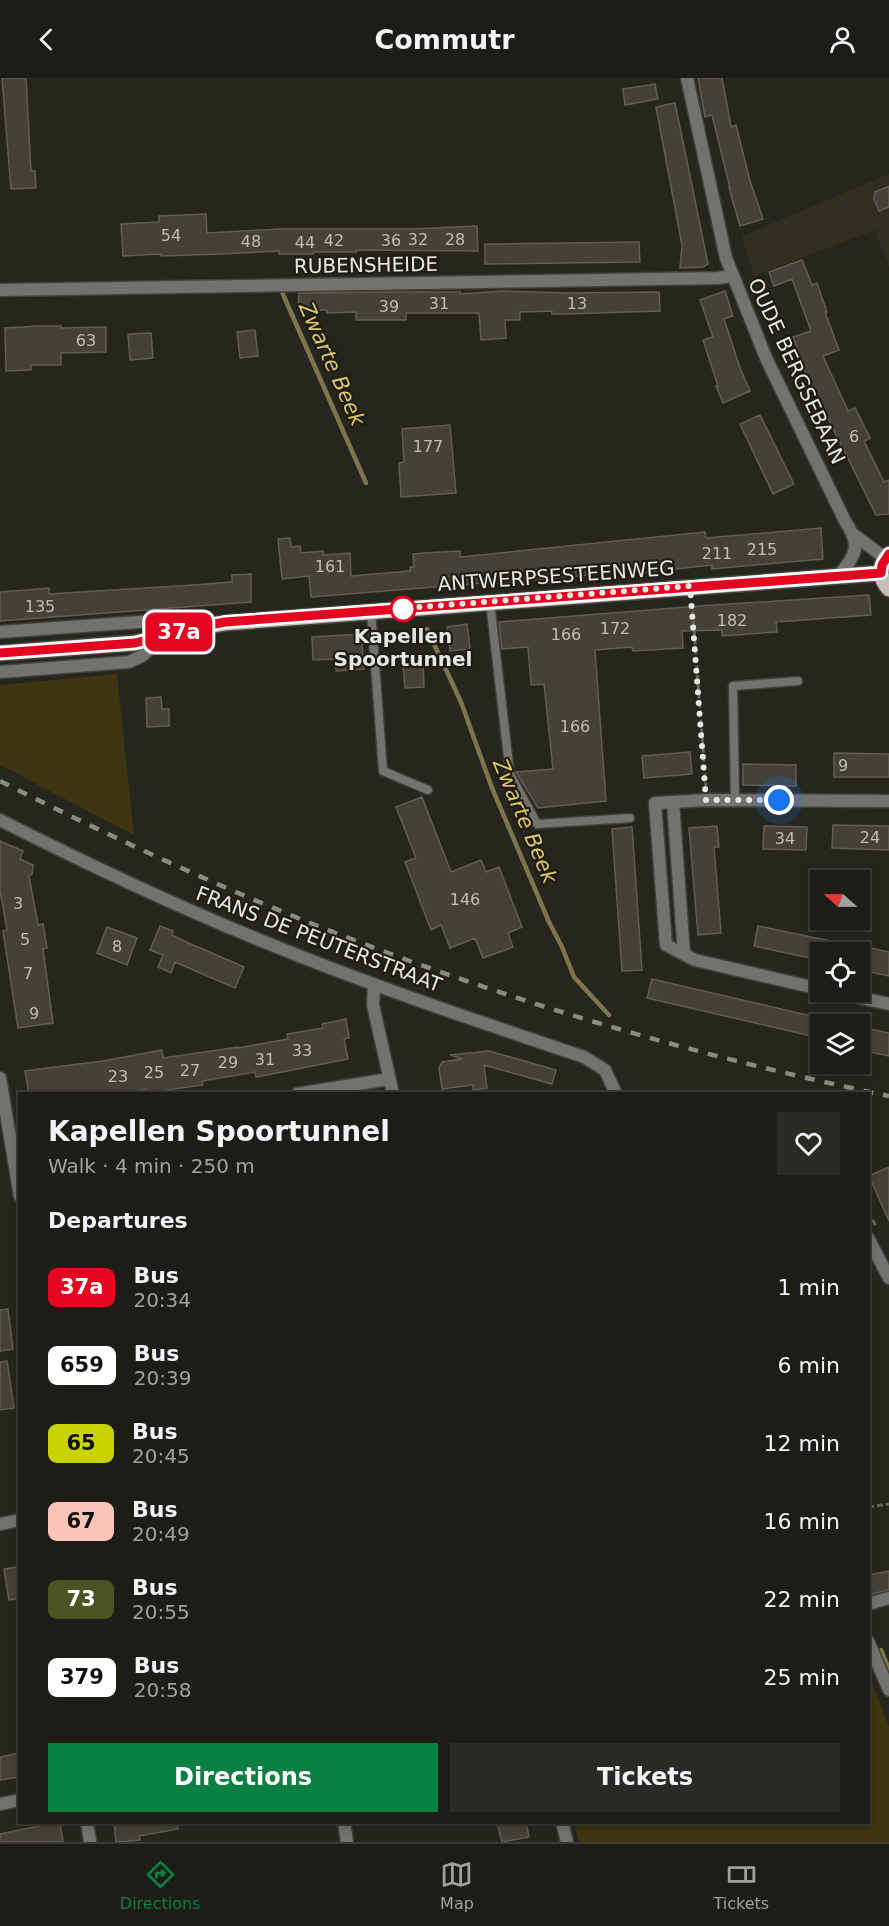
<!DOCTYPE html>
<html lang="en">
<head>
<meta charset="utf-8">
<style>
  body { margin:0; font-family:"DejaVu Sans",sans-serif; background:#2a2923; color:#f1f3f6; height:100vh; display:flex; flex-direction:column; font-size:22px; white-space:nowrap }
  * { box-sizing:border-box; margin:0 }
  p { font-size:20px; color:#a0a1a1 }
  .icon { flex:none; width:33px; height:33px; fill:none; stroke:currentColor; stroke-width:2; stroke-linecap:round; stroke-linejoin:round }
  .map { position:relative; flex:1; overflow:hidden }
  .sheet { position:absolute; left:18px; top:1014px; width:852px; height:732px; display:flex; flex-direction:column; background:#1d1c16; border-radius:0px; box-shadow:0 3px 9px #0003,0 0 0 2px #3b3a35 }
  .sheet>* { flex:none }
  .badge { padding:0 12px; border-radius:9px; font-size:21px; line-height:39px }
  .needle { width:39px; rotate:290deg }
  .tools { position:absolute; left:810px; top:792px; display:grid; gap:12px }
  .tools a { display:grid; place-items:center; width:60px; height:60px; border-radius:0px; background:#1d1c16; box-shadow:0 3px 9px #0003,0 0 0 2px #3b3a35; font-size:30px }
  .you { position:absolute; width:30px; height:30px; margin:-15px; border:4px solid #fff; border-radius:50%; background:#1a73e8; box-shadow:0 0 0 9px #1a73e833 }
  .map>.badge { position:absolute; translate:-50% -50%; box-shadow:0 0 0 3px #fff }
  h2 { padding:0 30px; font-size:22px; line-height:54px }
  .round { display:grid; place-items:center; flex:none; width:63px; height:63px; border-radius:0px; background:#2a2923 }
  .summary { display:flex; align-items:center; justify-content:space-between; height:102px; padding:0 30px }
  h1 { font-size:28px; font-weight:600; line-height:45px }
  .primary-button { display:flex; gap:12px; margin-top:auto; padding:12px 30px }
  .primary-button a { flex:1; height:69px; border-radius:0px; background:#0b8043; color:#fff; font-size:24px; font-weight:600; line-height:69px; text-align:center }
  .primary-button a+a { background:#2a2923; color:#f1f3f6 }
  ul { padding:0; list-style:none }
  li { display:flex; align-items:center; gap:18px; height:78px; padding:0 30px }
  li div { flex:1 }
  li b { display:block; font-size:22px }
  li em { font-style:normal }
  li .badge { min-width:66px; font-weight:700; text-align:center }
  header { display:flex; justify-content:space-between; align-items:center; height:78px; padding:0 30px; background:#1d1c16; font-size:27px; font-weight:600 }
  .dock { display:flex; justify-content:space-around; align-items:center; height:84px; border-top:2px solid #3b3a35; background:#1d1c16; font-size:16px; color:#a0a1a1 }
  .dock a { display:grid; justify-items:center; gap:3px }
  .dock .on { color:#0b8043 }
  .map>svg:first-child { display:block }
  .built { fill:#312e20 }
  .green { fill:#3d3611 }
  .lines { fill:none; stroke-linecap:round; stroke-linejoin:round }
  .stream { stroke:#7d764d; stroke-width:4.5 }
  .building { fill:#434138; stroke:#605e55; stroke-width:1.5 }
  .lane-casing { stroke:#424139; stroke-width:11 }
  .street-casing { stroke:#424139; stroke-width:15 }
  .primary-casing { stroke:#424139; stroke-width:18 }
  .path { stroke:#66655e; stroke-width:3; stroke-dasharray:6 3; stroke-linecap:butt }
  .lane { stroke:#73726e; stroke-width:8 }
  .street { stroke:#73726e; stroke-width:12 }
  .primary { stroke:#c1bfb6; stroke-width:15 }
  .rail { stroke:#8b8b84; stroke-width:4.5; stroke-dasharray:10 10; stroke-linecap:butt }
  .line-casing { stroke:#fff; stroke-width:14 }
  .line { stroke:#e40521; stroke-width:9 }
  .walk { stroke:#e8e8e2; stroke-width:6; stroke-dasharray:0 10.8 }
  .stop-dot { fill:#fff; stroke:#e40521; stroke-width:3 }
  .labels { text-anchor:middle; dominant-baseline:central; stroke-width:4.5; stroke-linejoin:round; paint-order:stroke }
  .number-label { font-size:16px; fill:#bfbeb8 }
  .street-label { font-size:20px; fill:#e8e8e2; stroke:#1e1c14 }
  .stop-label { font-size:20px; font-weight:bold; fill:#e8e8e2; stroke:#1e1c14 }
  .water-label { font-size:21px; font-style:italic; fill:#ddca68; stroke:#1e1c14 }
</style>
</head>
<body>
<header><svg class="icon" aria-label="back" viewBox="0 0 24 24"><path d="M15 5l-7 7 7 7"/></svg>Commutr<svg class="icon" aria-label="person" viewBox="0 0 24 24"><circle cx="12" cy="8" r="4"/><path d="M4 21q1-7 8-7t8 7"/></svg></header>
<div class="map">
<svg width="889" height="1764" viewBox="0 0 889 1764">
  <rect width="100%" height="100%" fill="#27261e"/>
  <path class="built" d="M 889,96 L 889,189 L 875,152 L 754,198 L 742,158 Z"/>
  <path class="green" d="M 117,596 L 134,757 L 0,687 L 0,607 Z
    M 869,1598 L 889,1648 L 889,1764 L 579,1764 L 574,1745 L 868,1744 Z"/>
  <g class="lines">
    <path class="stream" d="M 282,214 L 366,405
      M 427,551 L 461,624 L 492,710 L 549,844 L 562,869 L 574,899 L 609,937
      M 881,1572 L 889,1591"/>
  </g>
  <path class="building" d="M 2,0 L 26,0 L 31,93 L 35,93 L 36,110 L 11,111 Z
    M 698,0 L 722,0 L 731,49 L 736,47 L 750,103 L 763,141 L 740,148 L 729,110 L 730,110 L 712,37 L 705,39 Z
    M 655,6 L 658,21 L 625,27 L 623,11 Z
    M 675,25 L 708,186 L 703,189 L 680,190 L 682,167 L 656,29 Z
    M 889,108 L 889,129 L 879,133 L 874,121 L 875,114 Z
    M 206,136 L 207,155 L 281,151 L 411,151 L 477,148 L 478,173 L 356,172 L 356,174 L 314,174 L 313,176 L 279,176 L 279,173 L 222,176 L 161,178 L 161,176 L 123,178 L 121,146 L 159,144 L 159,138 Z
    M 639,164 L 640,184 L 485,186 L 485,166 Z
    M 802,182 L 812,207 L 817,205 L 827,234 L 825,234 L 839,272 L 823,278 L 848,333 L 855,330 L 870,360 L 864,363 L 884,404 L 889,402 L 889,436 L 876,437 L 806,296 L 793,259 L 811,253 L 792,201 L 774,208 L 769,194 Z
    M 503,213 L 569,215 L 659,214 L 660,233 L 564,236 L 552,236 L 552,233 L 520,234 L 520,242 L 505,242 L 506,260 L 481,262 L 479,235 L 406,235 L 406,242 L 356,242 L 356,234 L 327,235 L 327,232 L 298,232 L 299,215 L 402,214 L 460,214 L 460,216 Z
    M 725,213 L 733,238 L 724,241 L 740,290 L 750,313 L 723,325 L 716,308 L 718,308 L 703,262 L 713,259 L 700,222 Z
    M 39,248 L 61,248 L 61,250 L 106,249 L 106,274 L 61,275 L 61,287 L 31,287 L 31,292 L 6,293 L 5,250 Z
    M 255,252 L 258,278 L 240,280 L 237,254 Z
    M 151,255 L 153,280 L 130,282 L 128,256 Z
    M 760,337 L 794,406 L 773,416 L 740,346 Z
    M 450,347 L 456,415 L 401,419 L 399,385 L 404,384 L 402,351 Z
    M 821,450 L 823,481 L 712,491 L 712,487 L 631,496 L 631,493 L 484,507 L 484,505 L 311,519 L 309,498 L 282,501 L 278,461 L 290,460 L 291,469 L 300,468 L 301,475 L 323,473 L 323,477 L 350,475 L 351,498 L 410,493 L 410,489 L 414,489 L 413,476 L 424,475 L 460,473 L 460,479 L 705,454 L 706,460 Z
    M 251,496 L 251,524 L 0,543 L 0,514 L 49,510 L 49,516 L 193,507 L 232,504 L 232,497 Z
    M 869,517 L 871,537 L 776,544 L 777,554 L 722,558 L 722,552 L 682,553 L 683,570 L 633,573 L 632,569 L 595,572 L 606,723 L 538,730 L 516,694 L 553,691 L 544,606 L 531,607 L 528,569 L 502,571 L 499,544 L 699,528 Z
    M 467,546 L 470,571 L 450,573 L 447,549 Z
    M 361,556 L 364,591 L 336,593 L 335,581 L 313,582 L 312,559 Z
    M 423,585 L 424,609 L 405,610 L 403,586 Z
    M 161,619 L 162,631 L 169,631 L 169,648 L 147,649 L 146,620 Z
    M 690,674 L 692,696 L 644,700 L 642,678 Z
    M 834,675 L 889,676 L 889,699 L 834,699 Z
    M 743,686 L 796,687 L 796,708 L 743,707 Z
    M 422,719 L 451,794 L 481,782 L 486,794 L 499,789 L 522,849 L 508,855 L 513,869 L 483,880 L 475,860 L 450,870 L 441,847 L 431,852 L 405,784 L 416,780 L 396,729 Z
    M 833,747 L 889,748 L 889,772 L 832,770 Z
    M 717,748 L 719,769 L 714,769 L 721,855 L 698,857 L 689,750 Z
    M 764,748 L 807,749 L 806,772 L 763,771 Z
    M 632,749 L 642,892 L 622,893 L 612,751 Z
    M 0,763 L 23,773 L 20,781 L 33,787 L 32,796 L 29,798 L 38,847 L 43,846 L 47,870 L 43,871 L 53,945 L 18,950 L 3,853 L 7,852 L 0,812 Z
    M 160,848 L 173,853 L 172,857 L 184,863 L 244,889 L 235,910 L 175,884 L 171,895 L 158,889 L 163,877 L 150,872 Z
    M 758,848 L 860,869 L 859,874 L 820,874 L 820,882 L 754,868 Z
    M 107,849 L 137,860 L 127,887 L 97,875 Z
    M 870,870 L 889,874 L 889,898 L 865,893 Z
    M 652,901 L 820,940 L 820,960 L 647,920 Z
    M 346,941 L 349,960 L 344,961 L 348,981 L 256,999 L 255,994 L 202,1003 L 203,1007 L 147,1015 L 146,1011 L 116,1016 L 29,1016 L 25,993 L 103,983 L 162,972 L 163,980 L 238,969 L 238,970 L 288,961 L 287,956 L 323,950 L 322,946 Z
    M 860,949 L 889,955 L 889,978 L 870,974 L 871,971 L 860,969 Z
    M 489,973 L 556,992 L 552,1006 L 484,987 L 487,1010 L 473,1012 L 473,1007 L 442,1011 L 439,990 L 442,984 L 462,981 L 450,977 Z
    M 889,1089 L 889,1143 L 869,1098 Z
    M 8,1231 L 13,1271 L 0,1273 L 0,1232 Z
    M 7,1283 L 14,1330 L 0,1332 L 0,1284 Z
    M 16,1489 L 17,1495 L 20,1495 L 20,1520 L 9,1522 L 4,1491 Z
    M 889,1493 L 889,1512 L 871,1516 L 868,1497 Z
    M 20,1675 L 20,1699 L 0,1702 L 0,1679 Z
    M 39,1744 L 60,1744 L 63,1764 L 0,1764 L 0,1756 L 39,1748 Z
    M 114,1744 L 177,1744 L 178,1751 L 139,1758 L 140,1762 L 116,1764 Z
    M 497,1744 L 526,1744 L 529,1759 L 502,1764 Z"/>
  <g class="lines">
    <g class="lane-casing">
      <path id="lane" d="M 490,524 L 510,696 L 537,746 L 630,740
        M 371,533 L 383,693 L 428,712
        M 735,722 L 733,608 L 798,603"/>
    </g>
    <g class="street-casing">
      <path id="street" d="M 687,0 L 726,180 L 766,280 L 845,443 C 861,467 857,477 838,498
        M 0,212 L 718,200 L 732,198
        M 853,456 L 885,480
        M 0,554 L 166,542 L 198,548
        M 0,594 L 129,584 L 142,578 L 163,558
        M 673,724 L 684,876
        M 0,742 C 89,787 180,830 272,867 C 375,909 480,944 584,979 L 605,992 L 616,1016
        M 374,907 L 373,927 L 393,1016
        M 820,911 L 695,882 L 666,867 L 655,725 L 707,722 L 889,723
        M 832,914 L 889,926
        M 0,1000 L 20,1118
        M 297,1016 L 389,1001
        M 868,1160 L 889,1200
        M 0,1446 L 20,1442
        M 868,1526 L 889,1520
        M 868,1563 L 889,1612
        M 0,1726 L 20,1722
        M 87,1744 L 90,1764
        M 344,1744 L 347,1764
        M 562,1744 L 567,1764"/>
    </g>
    <g class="primary-casing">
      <path id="primary" d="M 889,476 C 878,487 879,500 889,511
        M 0,575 L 135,565 L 200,549 L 225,545 L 881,495"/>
    </g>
    <path class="path" d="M 692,525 L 706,710
      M 868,1134 L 876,1148
      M 868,1429 L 889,1426"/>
    <use href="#lane" class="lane"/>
    <use href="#street" class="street"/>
    <use href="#primary" class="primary"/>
    <path class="rail" d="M 0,703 C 119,763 240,819 364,866 C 535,931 711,981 889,1018"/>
  </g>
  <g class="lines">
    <g class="line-casing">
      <path id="line" d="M 0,575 L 135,565 L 200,549 L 225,544 L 881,495 L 882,487 L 889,476"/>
    </g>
    <use href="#line" class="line"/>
    <path class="walk" d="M 403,531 L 395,531 L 690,508 L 706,722 L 779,722"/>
  </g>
  <circle class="stop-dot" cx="403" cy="531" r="12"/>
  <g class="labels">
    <g class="number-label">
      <text x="171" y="157">54</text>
      <text x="418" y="161">32</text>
      <text x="455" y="161">28</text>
      <text x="334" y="162">42</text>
      <text x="391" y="162">36</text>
      <text x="251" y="163">48</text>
      <text x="305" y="164">44</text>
      <text x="439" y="225">31</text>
      <text x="577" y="225">13</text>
      <text x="389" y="228">39</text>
      <text x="86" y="262">63</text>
      <text x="854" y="358">6</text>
      <text x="428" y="368">177</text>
      <text x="762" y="471">215</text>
      <text x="717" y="475">211</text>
      <text x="330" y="488">161</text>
      <text x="40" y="528">135</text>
      <text x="732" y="542">182</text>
      <text x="615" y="550">172</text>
      <text x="566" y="556">166</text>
      <text x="575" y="648">166</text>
      <text x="843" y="687">9</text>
      <text x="870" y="759">24</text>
      <text x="785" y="760">34</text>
      <text x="465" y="821">146</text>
      <text x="18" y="825">3</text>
      <text x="25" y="861">5</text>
      <text x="117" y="868">8</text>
      <text x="28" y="895">7</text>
      <text x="34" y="935">9</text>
      <text x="302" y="972">33</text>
      <text x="265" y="981">31</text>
      <text x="228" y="984">29</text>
      <text x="190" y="992">27</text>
      <text x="154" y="994">25</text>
      <text x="118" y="998">23</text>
    </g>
    <g class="street-label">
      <text transform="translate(366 187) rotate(-1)">RUBENSHEIDE</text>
      <text transform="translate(797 293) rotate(65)">OUDE BERGSEBAAN</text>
      <text transform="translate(556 498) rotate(-4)">ANTWERPSESTEENWEG</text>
      <text transform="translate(319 861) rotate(21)">FRANS DE PEUTERSTRAAT</text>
    </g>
    <g class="stop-label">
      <text x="403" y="558">Kapellen<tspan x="403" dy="23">Spoortunnel</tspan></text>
    </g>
    <g class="water-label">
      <text transform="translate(332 286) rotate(66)">Zwarte Beek</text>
      <text transform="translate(525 743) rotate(67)">Zwarte Beek</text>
    </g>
  </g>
</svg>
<div class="tools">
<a><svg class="needle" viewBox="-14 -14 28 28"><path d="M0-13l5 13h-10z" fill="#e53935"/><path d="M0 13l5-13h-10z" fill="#a0a1a1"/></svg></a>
<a><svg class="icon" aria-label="locate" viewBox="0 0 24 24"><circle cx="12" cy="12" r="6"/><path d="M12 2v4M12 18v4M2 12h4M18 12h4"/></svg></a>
<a><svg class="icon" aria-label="layers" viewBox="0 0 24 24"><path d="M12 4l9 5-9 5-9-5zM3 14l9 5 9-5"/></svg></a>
</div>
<div class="you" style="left:779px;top:722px"></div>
<b class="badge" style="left:179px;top:554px;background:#e40521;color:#fff">37a</b>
<section class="sheet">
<div class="summary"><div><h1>Kapellen Spoortunnel</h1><p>Walk · 4 min · 250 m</p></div><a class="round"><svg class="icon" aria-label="heart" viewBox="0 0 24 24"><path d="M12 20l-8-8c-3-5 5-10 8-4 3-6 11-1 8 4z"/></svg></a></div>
<h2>Departures</h2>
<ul>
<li><span class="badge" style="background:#e40521;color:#fff">37a</span><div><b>Bus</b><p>20:34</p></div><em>1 min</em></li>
<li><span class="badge" style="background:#fff;color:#111">659</span><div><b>Bus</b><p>20:39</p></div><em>6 min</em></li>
<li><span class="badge" style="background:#c8d300;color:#111">65</span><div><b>Bus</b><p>20:45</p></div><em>12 min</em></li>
<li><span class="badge" style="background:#f9c5b8;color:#111">67</span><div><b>Bus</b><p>20:49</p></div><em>16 min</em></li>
<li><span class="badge" style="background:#4a5321;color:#fff">73</span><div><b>Bus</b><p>20:55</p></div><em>22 min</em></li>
<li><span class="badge" style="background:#fff;color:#111">379</span><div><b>Bus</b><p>20:58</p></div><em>25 min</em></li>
</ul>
<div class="primary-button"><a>Directions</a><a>Tickets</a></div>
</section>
</div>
<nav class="dock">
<a class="on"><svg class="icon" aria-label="directions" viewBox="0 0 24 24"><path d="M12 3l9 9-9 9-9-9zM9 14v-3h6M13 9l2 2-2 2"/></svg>Directions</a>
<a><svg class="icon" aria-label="map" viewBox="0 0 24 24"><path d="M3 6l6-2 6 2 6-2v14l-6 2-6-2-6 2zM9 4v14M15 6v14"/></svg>Map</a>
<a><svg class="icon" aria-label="tickets" viewBox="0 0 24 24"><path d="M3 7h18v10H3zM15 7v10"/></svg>Tickets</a>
</nav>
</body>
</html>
